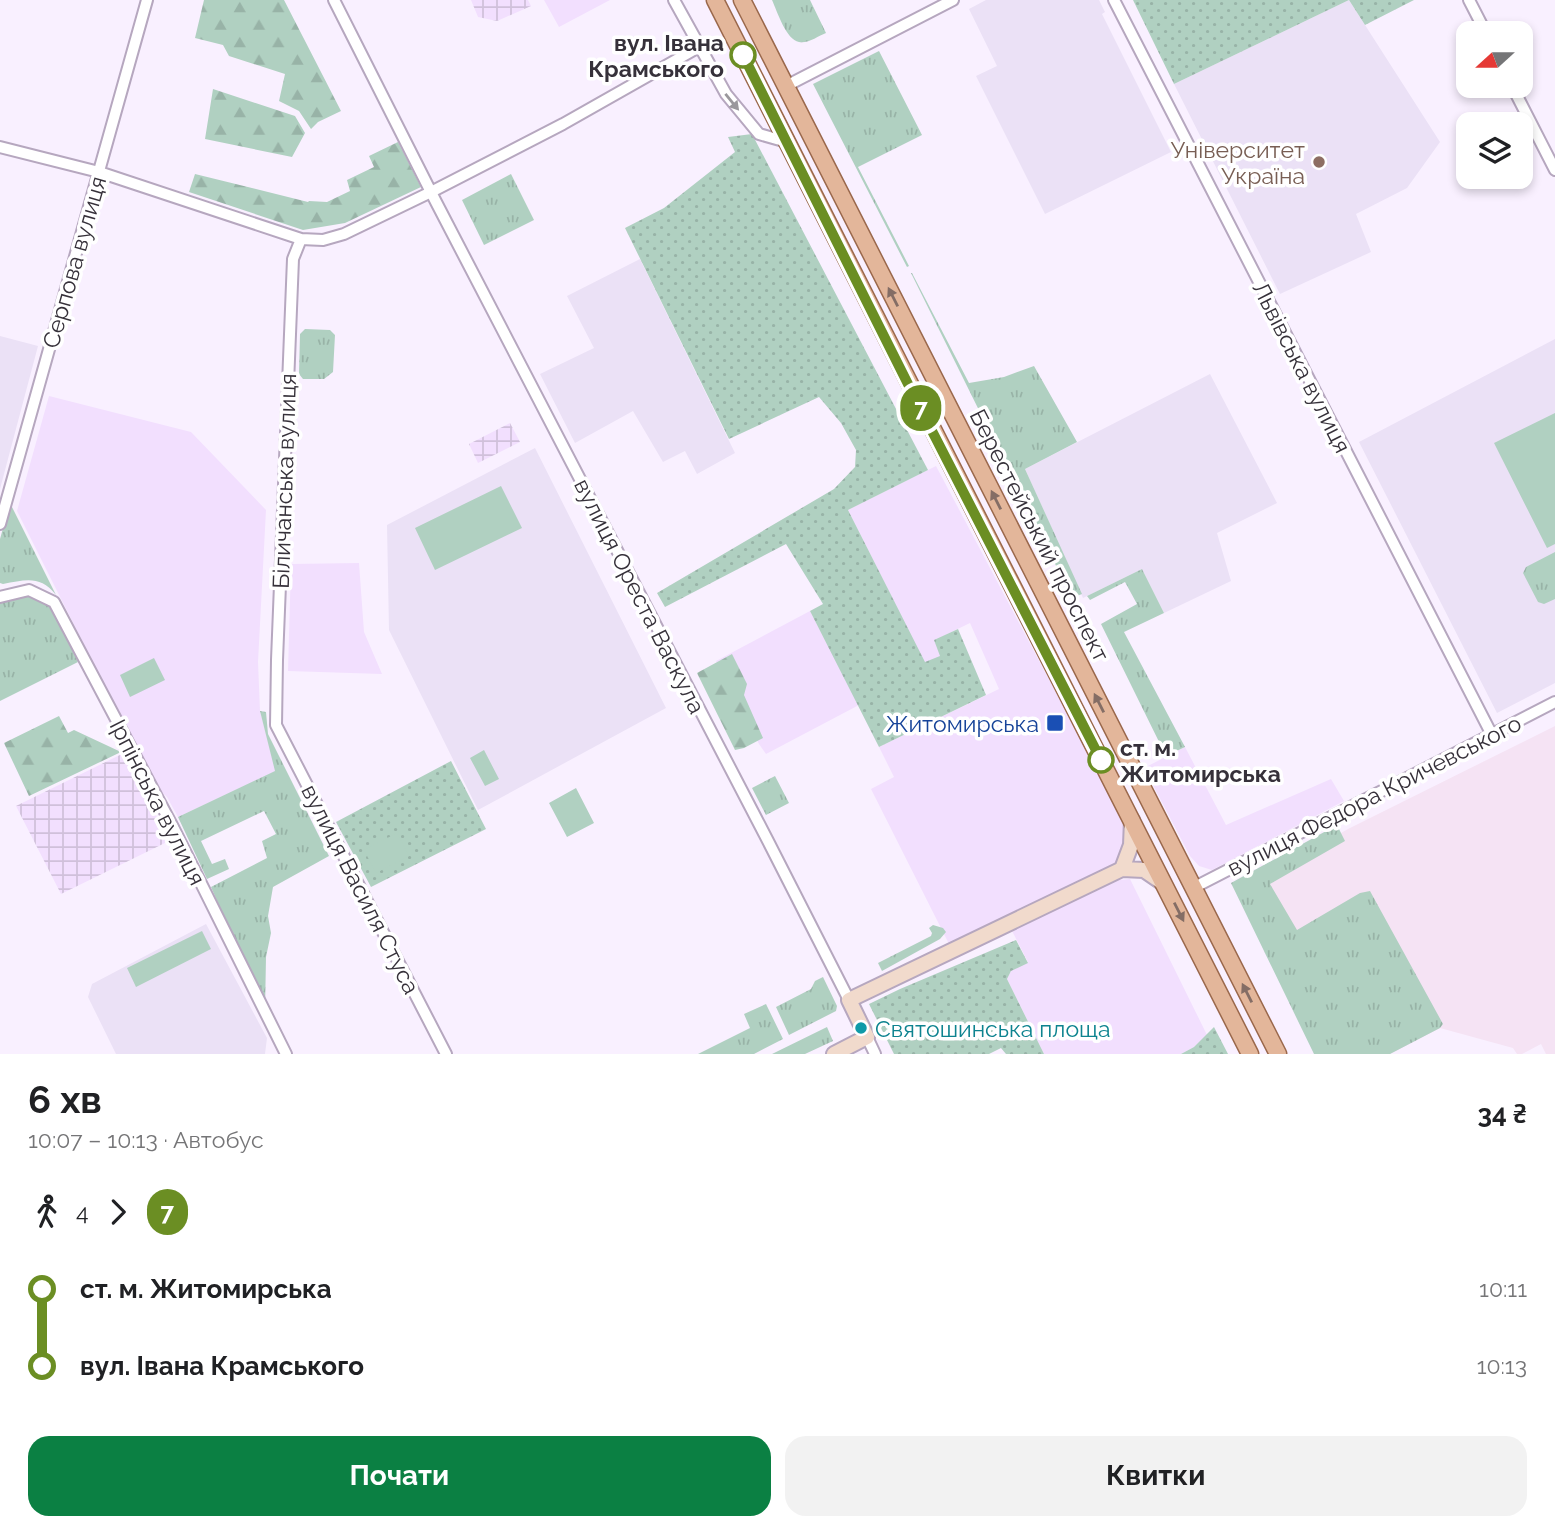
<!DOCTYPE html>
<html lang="uk">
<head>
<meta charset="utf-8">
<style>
  body { margin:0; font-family:Raleway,sans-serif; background:#f2f2f2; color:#202124; height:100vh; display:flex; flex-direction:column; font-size:26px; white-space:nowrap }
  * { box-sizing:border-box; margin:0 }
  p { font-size:23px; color:#757577 }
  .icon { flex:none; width:38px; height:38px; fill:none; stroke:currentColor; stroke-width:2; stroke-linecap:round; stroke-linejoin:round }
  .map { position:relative; height:1054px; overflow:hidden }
  .details { display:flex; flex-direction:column; background:#fff; flex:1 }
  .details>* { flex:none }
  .badge { padding:0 14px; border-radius:23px; font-size:24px; line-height:46px }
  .needle { width:46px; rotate:249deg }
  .tools { position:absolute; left:1456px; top:21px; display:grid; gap:14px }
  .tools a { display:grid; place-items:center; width:77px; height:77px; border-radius:14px; background:#fff; box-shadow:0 4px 10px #0003; font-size:35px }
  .map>.badge { position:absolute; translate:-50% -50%; box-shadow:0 0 0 4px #fff }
  .legs { display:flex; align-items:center; gap:10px; height:77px; padding:0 28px; font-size:23px }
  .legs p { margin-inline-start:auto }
  .summary { display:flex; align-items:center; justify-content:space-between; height:119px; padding:0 28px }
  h1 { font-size:38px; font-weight:700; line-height:52px }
  .primary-button { display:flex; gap:14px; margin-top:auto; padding:14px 28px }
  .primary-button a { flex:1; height:80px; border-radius:21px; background:#0b8043; color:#fff; font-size:28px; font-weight:700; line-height:80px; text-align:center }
  .primary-button a+a { background:#f2f2f2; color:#202124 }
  ul { padding:0 28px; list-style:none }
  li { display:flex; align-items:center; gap:24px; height:77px; font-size:26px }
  li i { display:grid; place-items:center; width:10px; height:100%; margin:0 9px; background:currentColor }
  li i::after { content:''; width:18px; height:18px; margin:-9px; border:5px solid; border-radius:50%; background:#fff }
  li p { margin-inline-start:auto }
  li:first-child i { background:linear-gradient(#0000 50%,currentColor 0) }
  li:last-child i { background:linear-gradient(currentColor 50%,#0000 0) }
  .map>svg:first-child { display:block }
  .built { fill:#f2dffe }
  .industrial { fill:url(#industrial-grid) }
  .education { fill:#ebe1f6 }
  .medical { fill:#f5e3f4 }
  .grass { fill:url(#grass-tufts) }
  .forest { fill:url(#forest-firs) }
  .park { fill:url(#park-dots) }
  .pitch { fill:#b0d0c1 }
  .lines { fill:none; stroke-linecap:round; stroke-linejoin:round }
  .street-casing { stroke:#b6a7bf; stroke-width:14 }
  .secondary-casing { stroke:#b6a7bf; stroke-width:18 }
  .primary-casing { stroke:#9a684c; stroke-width:19 }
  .street { stroke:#fff; stroke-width:10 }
  .secondary { stroke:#f1dacc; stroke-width:14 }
  .primary { stroke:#e3b69a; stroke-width:16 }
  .oneway { fill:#9a989c }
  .oneway2 { fill:#846d65 }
  .line-1-casing { stroke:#fff; stroke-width:16 }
  .line-1 { stroke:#6b8e23; stroke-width:10 }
  .stop-1-dot { fill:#fff; stroke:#6b8e23; stroke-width:3.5 }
  .education-dot { fill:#8d6e63; stroke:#fff; stroke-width:2.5 }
  .transit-dot { fill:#1a4fb4; stroke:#fff; stroke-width:2.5 }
  .culture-dot { fill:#0f9aa8; stroke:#fff; stroke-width:2.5 }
  .labels { text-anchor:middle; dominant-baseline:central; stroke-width:7; stroke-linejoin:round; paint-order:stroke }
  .stop-label { font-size:23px; font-weight:bold; fill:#36313a; stroke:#fff; text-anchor:end }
  .education-label { font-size:23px; fill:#785e54; stroke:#fff; text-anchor:end }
  .street-label { font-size:23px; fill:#36313a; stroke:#fff }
  .transit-label { font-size:23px; fill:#164399; stroke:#fff; text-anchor:end }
  .culture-label { font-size:23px; fill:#0d838f; stroke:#fff; text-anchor:start }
</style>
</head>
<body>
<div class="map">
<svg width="1555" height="1054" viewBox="0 0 1555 1054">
  <defs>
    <pattern id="industrial-grid" width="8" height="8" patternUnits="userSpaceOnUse" patternTransform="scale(1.75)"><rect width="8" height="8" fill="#f2dffe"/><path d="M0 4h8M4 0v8" fill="none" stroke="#d0c0da"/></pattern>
    <pattern id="grass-tufts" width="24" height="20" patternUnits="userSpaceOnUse" patternTransform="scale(1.75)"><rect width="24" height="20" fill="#b0d0c1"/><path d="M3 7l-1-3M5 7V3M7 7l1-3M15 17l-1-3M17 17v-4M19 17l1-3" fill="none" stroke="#98b3a7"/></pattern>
    <pattern id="forest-firs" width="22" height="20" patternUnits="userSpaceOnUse" patternTransform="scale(1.75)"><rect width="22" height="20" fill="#b0d0c1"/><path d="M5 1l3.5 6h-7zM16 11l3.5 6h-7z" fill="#98b3a7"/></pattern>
    <pattern id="park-dots" width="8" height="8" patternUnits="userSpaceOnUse" patternTransform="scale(1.75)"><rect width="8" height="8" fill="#b0d0c1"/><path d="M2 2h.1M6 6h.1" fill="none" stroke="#98b3a7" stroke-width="1.8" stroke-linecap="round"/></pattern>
  </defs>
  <rect width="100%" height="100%" fill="#f9f0ff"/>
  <path class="built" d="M 544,0 L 610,0 L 559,27 Z
    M 49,396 L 191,432 L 266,510 L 258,662 L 260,711 L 276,771 L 178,817 L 167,797 L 154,785 L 17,511 Z
    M 936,466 L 1126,825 L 1126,844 L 1122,862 L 950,946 L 871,789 L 894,777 L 879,747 L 999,689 L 970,623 L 935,640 L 941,656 L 925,663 L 848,510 Z
    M 359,563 L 364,632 L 382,674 L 288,671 L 291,564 Z
    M 810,611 L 859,705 L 766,754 L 759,744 L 716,661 Z
    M 1185,747 L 1226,825 L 1331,779 L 1344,801 L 1212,870 L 1199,866 L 1190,856 L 1144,768 Z
    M 1130,879 L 1207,1035 L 1194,1047 L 1181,1054 L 1044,1054 L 1007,979 L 1011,971 L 1028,962 L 1011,929 L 1093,889 L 1118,880 Z"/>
  <path class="industrial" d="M 471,0 L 528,0 L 531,6 L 497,21 L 478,17 Z
    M 510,423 L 520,442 L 478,463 L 469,444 Z
    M 128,751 L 143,782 L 146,782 L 152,795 L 152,798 L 149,802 L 169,841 L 61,894 L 16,806 Z"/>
  <path class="education" d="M 986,0 L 1099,0 L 1105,12 L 1102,14 L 1171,152 L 1045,214 L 976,76 L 997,66 L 969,9 Z
    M 1349,0 L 1440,142 L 1407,188 L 1356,214 L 1371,252 L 1280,294 L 1174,84 Z
    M 640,259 L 735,453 L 697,474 L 685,451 L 663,462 L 633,411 L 575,443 L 540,374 L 594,348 L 567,296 Z
    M 0,336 L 38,346 L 0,489 Z
    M 1555,339 L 1555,683 L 1497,713 L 1359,442 Z
    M 1210,374 L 1277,503 L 1217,533 L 1231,581 L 1164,613 L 1142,569 L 1083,598 L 1025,469 Z
    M 535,448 L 666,708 L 478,810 L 389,630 L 387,525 Z
    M 206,924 L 267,1038 L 265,1054 L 116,1054 L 88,997 L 92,984 Z"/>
  <path class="medical" d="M 1555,726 L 1555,1054 L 1546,1054 L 1541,1044 L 1522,1054 L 1517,1054 L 1513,1048 L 1440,1028 L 1390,1054 L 1352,1054 L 1260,879 L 1348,829 Z"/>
  <path class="grass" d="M 772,0 L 810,0 L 826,33 C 818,36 808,44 799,42 C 786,40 777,11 772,0 Z
    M 879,51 L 922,135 L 858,167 L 909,266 L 907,267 L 813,84 Z
    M 511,174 L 534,220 L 484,245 L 462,200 Z
    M 911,273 L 912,273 L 969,383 L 1004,377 L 1034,366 L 1077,442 L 1025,469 L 1082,594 L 1072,598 Z
    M 305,329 L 330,330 L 335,335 L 333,372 L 324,379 L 303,379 L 299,374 L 300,334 Z
    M 10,503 L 56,595 C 40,575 26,580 3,584 L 0,583 L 0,539 Z
    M 1555,552 L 1555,599 L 1544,604 L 1538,602 L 1523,573 L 1526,567 Z
    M 1142,569 L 1164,613 L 1124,632 L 1185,747 L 1166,756 L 1101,624 L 1137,604 L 1125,582 L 1090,600 L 1087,596 Z
    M 24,594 L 51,605 L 78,662 L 0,701 L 0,601 Z
    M 260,711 L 266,712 L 268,734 L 329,856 L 273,887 L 268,916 L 271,933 L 266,957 L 265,1011 L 211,887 L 267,858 L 262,841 L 276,834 L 264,811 L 201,841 L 212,864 L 225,859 L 229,869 L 207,879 L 178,817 L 275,771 Z
    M 775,776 L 789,803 L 766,815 L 752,788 Z
    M 1337,825 L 1345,841 L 1270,884 L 1297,930 L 1360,893 L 1370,891 L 1443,1024 L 1440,1028 L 1390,1054 L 1314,1054 L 1231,883 Z
    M 933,925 L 943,928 L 946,932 L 940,939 L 882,971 L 878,963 L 931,936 L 932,933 L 929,928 Z
    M 823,977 L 837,1006 L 836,1011 L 789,1035 L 776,1007 L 811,989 L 815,981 Z
    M 766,1004 L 783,1039 L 754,1054 L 698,1054 L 750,1028 L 744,1014 Z
    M 827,1027 L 833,1041 L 805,1054 L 772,1054 Z"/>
  <path class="forest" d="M 204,0 L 284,0 L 341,111 L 318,122 L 311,129 L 299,111 L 279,101 L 285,74 L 229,56 L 223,45 L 195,38 Z
    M 213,89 L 295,116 L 305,133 L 292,157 L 205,139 Z
    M 398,142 L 421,187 L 345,223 L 303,230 L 189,192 L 195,174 L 308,202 L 309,201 L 327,202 L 350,191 L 347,180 L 374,167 L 369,156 Z
    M 732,654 L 747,684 L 744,695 L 763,738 L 744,748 L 735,750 L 697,673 Z
    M 59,716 L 68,733 L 74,730 L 121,752 L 29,796 L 4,743 Z"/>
  <path class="park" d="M 1133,0 L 1414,0 L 1365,25 L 1349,0 L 1174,84 Z
    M 752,134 L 928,470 L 848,510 L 925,662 L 940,656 L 934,640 L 958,629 L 986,695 L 879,747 L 810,611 L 823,604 L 786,544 L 665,607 L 657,593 L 834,489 L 855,467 L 856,450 L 841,423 L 819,397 L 729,439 L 625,228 L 664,208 L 735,152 L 728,137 Z
    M 451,761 L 486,829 L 371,887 L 336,822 Z
    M 1016,940 L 1028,963 L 1011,971 L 1007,979 L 1044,1054 L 1006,1054 L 1001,1048 L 989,1054 L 894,1054 L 869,1004 L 900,989 Z
    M 1214,1027 L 1228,1054 L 1181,1054 L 1194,1047 Z"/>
  <path class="pitch" d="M 1555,413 L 1555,544 L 1547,548 L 1494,443 Z
    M 501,486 L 522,528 L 435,570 L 415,528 Z
    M 154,658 L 165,680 L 130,697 L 120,675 Z
    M 484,750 L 499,779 L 485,786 L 470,758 Z
    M 576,788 L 594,823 L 567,837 L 549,803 Z
    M 397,833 L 409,856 L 376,873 L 364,850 Z
    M 202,931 L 211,949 L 136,987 L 127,968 Z"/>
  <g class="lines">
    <g class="street-casing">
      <path id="street" d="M 334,0 L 436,202 L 768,841 L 849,1000
        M 674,0 L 726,94 L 759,134 L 787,142
        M 1114,0 L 1492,735
        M 1469,0 L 1486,33
        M 786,86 L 953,0
        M 1512,86 L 1555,170
        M 0,147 L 99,172 L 301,239 L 323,240 L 344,234 L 431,192 L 563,124 L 699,47
        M 301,239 L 293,259 L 277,660 L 276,725 L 446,1054
        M 0,524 L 147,0
        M 0,597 L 29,590 L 54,602 L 174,829 L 286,1054
        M 1193,888 L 1555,702
        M 867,1037 L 875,1054"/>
    </g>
    <g class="secondary-casing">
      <path id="secondary" d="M 1122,869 L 1131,845 L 1132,820
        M 834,1054 L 867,1037 L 849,1000 L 1122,869 L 1144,870 L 1163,883"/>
    </g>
    <g class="primary-casing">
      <path id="primary" d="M 715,0 L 1250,1054
        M 742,0 L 1278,1054"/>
    </g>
    <use href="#street" class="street"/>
    <use href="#secondary" class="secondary"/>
    <use href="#primary" class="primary"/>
  </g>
  <defs><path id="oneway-solid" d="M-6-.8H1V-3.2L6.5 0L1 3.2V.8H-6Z" transform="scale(1.75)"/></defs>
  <use class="oneway" href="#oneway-solid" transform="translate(732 102) rotate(51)"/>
  <g class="oneway2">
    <use href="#oneway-solid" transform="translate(893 297) rotate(-117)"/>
    <use href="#oneway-solid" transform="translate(996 500) rotate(-117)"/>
    <use href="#oneway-solid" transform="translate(1099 703) rotate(-117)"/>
    <use href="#oneway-solid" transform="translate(1179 912) rotate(63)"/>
    <use href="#oneway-solid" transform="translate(1247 993) rotate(-117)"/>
  </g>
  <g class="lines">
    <g class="line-1-casing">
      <path id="line-1" d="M 743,55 L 912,392 L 1101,760"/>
    </g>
    <use href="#line-1" class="line-1"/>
  </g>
  <g class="stop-1-dot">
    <circle cx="743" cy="55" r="12"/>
    <circle cx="1101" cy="760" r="12"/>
  </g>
  <circle class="education-dot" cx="1319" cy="162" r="7"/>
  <rect class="transit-dot" x="1046" y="714" width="18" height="18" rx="3.5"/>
  <circle class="culture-dot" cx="861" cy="1028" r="7"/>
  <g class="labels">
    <g class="stop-label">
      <text x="724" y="42">вул. Івана<tspan x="724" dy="26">Крамського</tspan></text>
      <text x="1120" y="747" text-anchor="start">ст. м.<tspan x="1120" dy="26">Житомирська</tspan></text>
    </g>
    <g class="education-label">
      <text x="1305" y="149">Університет<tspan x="1305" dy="26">Україна</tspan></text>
    </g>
    <g class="street-label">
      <text transform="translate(74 262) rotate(-74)">Серпова вулиця</text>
      <text transform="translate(1302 367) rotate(63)">Львівська вулиця</text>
      <text transform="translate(284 481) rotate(-88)">Біличанська вулиця</text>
      <text transform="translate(1040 535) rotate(63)">Берестейський проспект</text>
      <text transform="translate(640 596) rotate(63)">вулиця Ореста Васкула</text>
      <text transform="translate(1374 795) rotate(-27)">вулиця Федора Кричевського</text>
      <text transform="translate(158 802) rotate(63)">Ірпінська вулиця</text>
      <text transform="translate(361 889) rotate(63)">вулиця Василя Стуса</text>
    </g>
    <g class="transit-label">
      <text x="1039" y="723">Житомирська</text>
    </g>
    <g class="culture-label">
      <text x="875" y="1028">Святошинська площа</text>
    </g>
  </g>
</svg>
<div class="tools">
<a><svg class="needle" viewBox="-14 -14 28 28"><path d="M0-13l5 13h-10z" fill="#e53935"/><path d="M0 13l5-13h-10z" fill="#757577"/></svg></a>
<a><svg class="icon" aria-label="layers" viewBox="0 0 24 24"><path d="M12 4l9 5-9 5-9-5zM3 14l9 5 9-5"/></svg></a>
</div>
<b class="badge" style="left:921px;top:408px;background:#6b8e23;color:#fff">7</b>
</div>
<section class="details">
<div class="summary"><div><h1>6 хв</h1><p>10:07 – 10:13 · Автобус</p></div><b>34 ₴</b></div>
<div class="legs"><svg class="icon" aria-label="walk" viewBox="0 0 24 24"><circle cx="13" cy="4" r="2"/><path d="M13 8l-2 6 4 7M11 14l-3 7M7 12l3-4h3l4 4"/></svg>4<svg class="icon" aria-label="forward" viewBox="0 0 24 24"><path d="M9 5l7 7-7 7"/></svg><b class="badge" style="background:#6b8e23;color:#fff">7</b></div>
<ul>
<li><i style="color:#6b8e23"></i><b>ст. м. Житомирська</b><p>10:11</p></li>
<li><i style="color:#6b8e23"></i><b>вул. Івана Крамського</b><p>10:13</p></li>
</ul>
<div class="primary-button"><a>Почати</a><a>Квитки</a></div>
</section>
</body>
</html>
